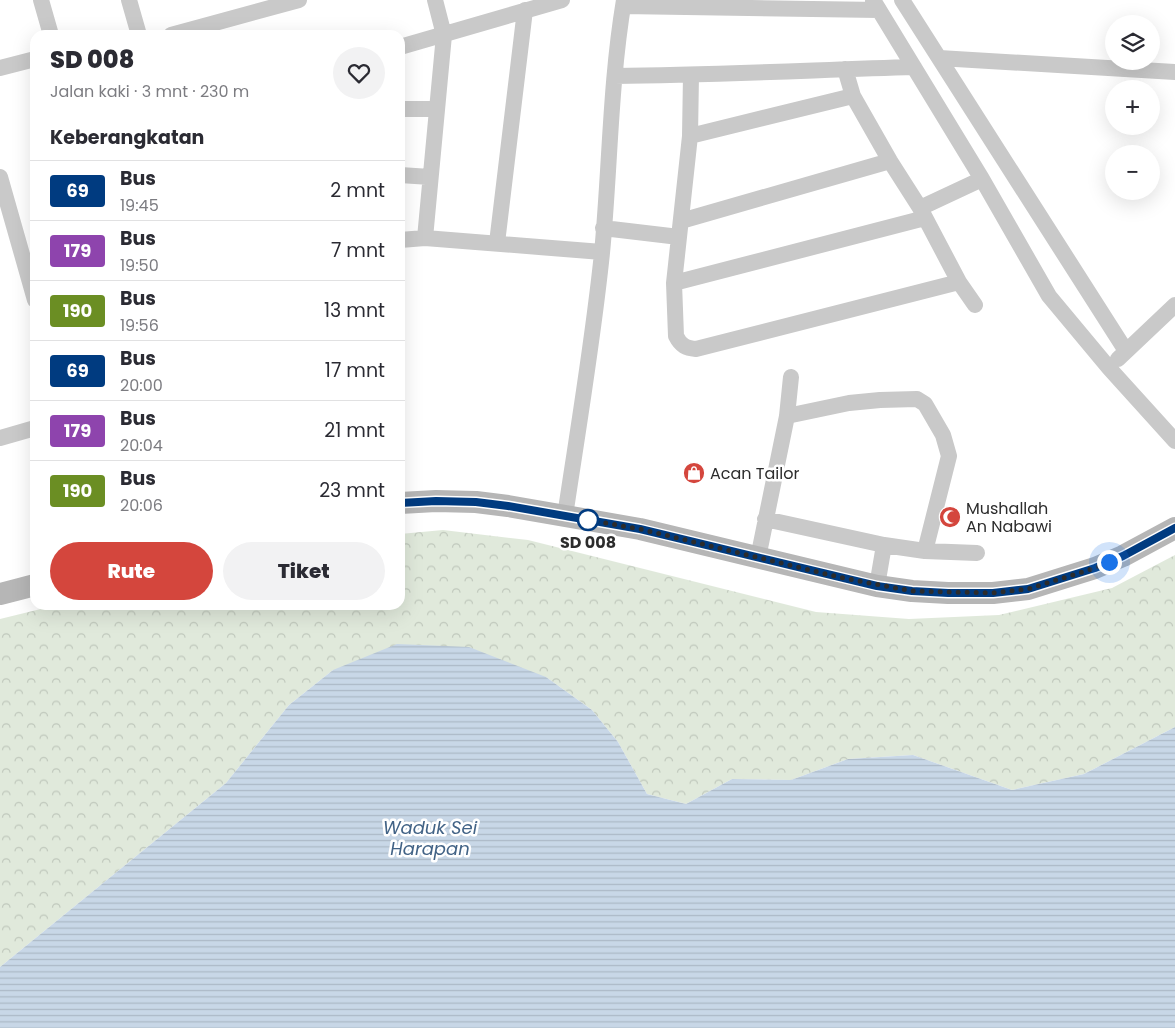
<!DOCTYPE html>
<html lang="id">
<head>
<meta charset="utf-8">
<style>
  body { margin:0; font-family:Poppins,sans-serif; background:#f2f2f3; color:#2b2b33; height:100vh; display:flex; flex-direction:column; font-size:19px; white-space:nowrap }
  * { box-sizing:border-box; margin:0 }
  p { font-size:16px; color:#7c7c81 }
  .icon { flex:none; width:28px; height:28px; fill:none; stroke:currentColor; stroke-width:2; stroke-linecap:round; stroke-linejoin:round }
  .map { position:relative; flex:1; overflow:hidden }
  .side { position:absolute; left:30px; top:30px; width:375px; height:580px; display:flex; flex-direction:column; background:#fff; border-radius:15px; box-shadow:0 5px 20px #0002 }
  .side>* { flex:none }
  .badge { padding:0 10px; border-radius:4px; font-size:18px; line-height:32px }
  .fabs { position:absolute; left:1105px; top:15px; display:grid; gap:10px }
  .fabs a { display:grid; place-items:center; width:55px; height:55px; border-radius:50%; background:#fff; box-shadow:0 5px 20px #0002; font-size:25px }
  .you { position:absolute; width:25px; height:25px; margin:-12px; border:4px solid #fff; border-radius:50%; background:#1a73e8; box-shadow:0 0 0 8px #1a73e833 }
  .map>.badge { position:absolute; translate:-50% -50%; box-shadow:0 0 0 2px #fff }
  h2 { padding:0 20px; font-size:19px; line-height:45px }
  .round { display:grid; place-items:center; flex:none; width:52px; height:52px; border-radius:26px; background:#f2f2f3 }
  .summary { display:flex; align-items:center; justify-content:space-between; height:85px; padding:0 20px }
  h1 { font-size:24px; font-weight:800; line-height:38px }
  .cta { display:flex; gap:10px; margin-top:auto; padding:10px 20px }
  .cta a { flex:1; height:58px; border-radius:30px; background:#d4463d; color:#fff; font-size:20px; font-weight:800; line-height:58px; text-align:center }
  .cta a+a { background:#f2f2f3; color:#2b2b33 }
  ul { padding:0; list-style:none }
  li { display:flex; align-items:center; gap:15px; height:60px; padding:0 20px; border-top:1px solid #e1e1e2 }
  li div { flex:1 }
  li b { display:block; font-size:19px }
  li em { font-style:normal }
  li .badge { min-width:55px; font-weight:700; text-align:center }
  .map>svg:first-child { display:block }
  .forest { fill:url(#forest-crowns) }
  .water { fill:url(#water-rules) }
  .lines { fill:none; stroke-linecap:round; stroke-linejoin:round }
  .minor { stroke:#c9c9c9; stroke-width:16 }
  .secondary { stroke:#b6b6b6; stroke-width:22 }
  .line-casing { stroke:#fff; stroke-width:11 }
  .line { stroke:#003b80; stroke-width:8 }
  .walk { stroke:#2c2c2c; stroke-width:5; stroke-dasharray:0 9 }
  .stop-dot { fill:#fff; stroke:#003b80; stroke-width:2.5 }
  .labels { text-anchor:middle; dominant-baseline:central; stroke-width:5; stroke-linejoin:round; paint-order:stroke }
  .poi-label { font-size:16px; fill:#2c2c2c; stroke:#fff; text-anchor:start }
  .stop-label { font-size:16px; font-weight:bold; fill:#2c2c2c; stroke:#fff }
  .water-label { font-size:18px; font-style:italic; fill:#426386; stroke:#fff }
</style>
</head>
<body>
<div class="map">
<svg width="1175" height="1028" viewBox="0 0 1175 1028">
  <defs>
    <pattern id="forest-crowns" width="20" height="18" patternUnits="userSpaceOnUse" patternTransform="scale(1.25)"><rect width="20" height="18" fill="#e0e9db"/><path d="M2 6a3 3 0 1 1 6 0M12 15a3 3 0 1 1 6 0" fill="none" stroke="#c0c8bc"/></pattern>
    <pattern id="water-rules" width="6" height="5" patternUnits="userSpaceOnUse" patternTransform="scale(1.25)"><rect width="6" height="5" fill="#c8d7e7"/><path d="M0 2.5h6" fill="none" stroke="#acb9c6"/></pattern>
  </defs>
  <rect width="100%" height="100%" fill="#fff"/>
  <path class="forest" d="M 443,530 L 528,540 L 816,612 L 909,619 L 999,615 L 1112,588 L 1175,555 L 1175,727 L 1084,774 L 1012,790 L 913,755 L 848,759 L 791,780 L 732,779 L 686,804 L 647,794 L 618,742 L 592,710 L 546,677 L 333,670 L 289,705 L 226,783 L 0,967 L 0,619 L 57,605 L 400,605 L 400,534 Z"/>
  <path class="water" d="M 397,644 L 469,647 L 546,677 L 592,710 L 618,742 L 647,794 L 686,804 L 732,779 L 791,780 L 848,759 L 913,755 L 1012,790 L 1084,774 L 1175,727 L 1175,1028 L 0,1028 L 0,967 L 226,783 L 289,705 L 333,670 Z"/>
  <g class="lines">
    <path class="minor" d="M 41,0 L 51,35
      M 129,0 L 139,35
      M 873,0 L 982,179 L 1049,296 L 1109,368 L 1175,441
      M 902,0 L 1126,351
      M 623,6 L 879,10
      M 171,35 L 299,0
      M 400,47 L 562,0
      M 939,58 L 1175,72
      M 0,68 L 35,59
      M 845,69 L 853,96 L 890,161 L 920,208 L 959,282 L 975,305
      M 691,75 L 690,136 L 674,283 L 925,218
      M 615,76 C 715,75 814,70 914,67
      M 400,109 L 436,109
      M 690,136 L 853,96
      M 400,175 L 430,177
      M 0,177 L 35,300
      M 920,208 L 982,179
      M 681,221 L 890,161
      M 603,228 L 679,237
      M 425,238 L 444,35 L 435,0
      M 400,240 L 425,238 L 602,252
      M 497,243 L 525,10
      M 674,283 L 676,336 C 681,346 686,348 696,349 L 959,282
      M 1118,359 L 1175,305
      M 787,416 L 849,403 L 880,400 L 917,399 L 925,404 L 943,435 L 949,456 L 925,551
      M 0,438 L 35,428
      M 565,516 C 578,429 593,341 602,253 C 610,169 610,83 624,0
      M 765,519 L 884,545
      M 758,558 L 787,416 L 791,377
      M 877,586 L 884,545 L 925,551 L 977,553"/>
    <path class="secondary" d="M 400,503 L 436,501 L 476,502 L 508,506 L 640,529 L 877,586 L 912,591 L 948,593 L 993,593 L 1028,589 L 1095,568 L 1123,556 L 1175,528
      M 0,594 L 35,585"/>
  </g>
  <g class="lines">
    <g class="line-casing">
      <path id="line" d="M 400,503 L 436,501 L 476,502 L 508,506 L 640,529 L 877,586 L 912,591 L 948,593 L 993,593 L 1028,589 L 1095,568 L 1123,556 L 1175,528"/>
    </g>
    <use href="#line" class="line"/>
    <path class="walk" d="M 588,520 L 640,529 L 843,578 L 912,591 L 993,593 L 1028,589 L 1095,568 L 1109,562"/>
  </g>
  <defs>
    <g id="shop-disc" transform="scale(1.125)"><circle r="9.5" fill="#d4463d" stroke="#fff"/><path d="M-5-2.5h2.3a2.7 3.5 0 0 1 5.4 0H5L5.5 6h-11ZM-1.5-2.5h3a1.5 2.3 0 0 0-3 0Z" fill="#fff"/></g>
    <g id="mosque-disc" transform="scale(1.125)"><circle r="9.5" fill="#d4463d" stroke="#fff"/><path d="M3.5-4.9A6 6 0 1 0 3.5 4.9A5 5 0 1 1 3.5-4.9Z" fill="#fff"/></g>
  </defs>
  <g fill-rule="evenodd">
    <use href="#shop-disc" x="694" y="473"/>
    <use href="#mosque-disc" x="950" y="517"/>
  </g>
  <circle class="stop-dot" cx="588" cy="520" r="10"/>
  <g class="labels">
    <g class="poi-label">
      <text x="710" y="473">Acan Tailor</text>
      <text x="966" y="508">Mushallah<tspan x="966" dy="18">An Nabawi</tspan></text>
    </g>
    <g class="stop-label">
      <text x="588" y="542">SD 008</text>
    </g>
    <g class="water-label">
      <text x="430" y="827">Waduk Sei<tspan x="430" dy="21">Harapan</tspan></text>
    </g>
  </g>
</svg>
<div class="fabs">
<a><svg class="icon" aria-label="layers" viewBox="0 0 24 24"><path d="M12 4l9 5-9 5-9-5zM3 14l9 5 9-5"/></svg></a>
<a>+</a>
<a>−</a>
</div>
<div class="you" style="left:1109px;top:562px"></div>
<section class="side">
<div class="summary"><div><h1>SD 008</h1><p>Jalan kaki · 3 mnt · 230 m</p></div><a class="round"><svg class="icon" aria-label="heart" viewBox="0 0 24 24"><path d="M12 20l-8-8c-3-5 5-10 8-4 3-6 11-1 8 4z"/></svg></a></div>
<h2>Keberangkatan</h2>
<ul>
<li><span class="badge" style="background:#003b80;color:#fff">69</span><div><b>Bus</b><p>19:45</p></div><em>2 mnt</em></li>
<li><span class="badge" style="background:#8e44ad;color:#fff">179</span><div><b>Bus</b><p>19:50</p></div><em>7 mnt</em></li>
<li><span class="badge" style="background:#6b8e23;color:#fff">190</span><div><b>Bus</b><p>19:56</p></div><em>13 mnt</em></li>
<li><span class="badge" style="background:#003b80;color:#fff">69</span><div><b>Bus</b><p>20:00</p></div><em>17 mnt</em></li>
<li><span class="badge" style="background:#8e44ad;color:#fff">179</span><div><b>Bus</b><p>20:04</p></div><em>21 mnt</em></li>
<li><span class="badge" style="background:#6b8e23;color:#fff">190</span><div><b>Bus</b><p>20:06</p></div><em>23 mnt</em></li>
</ul>
<div class="cta"><a>Rute</a><a>Tiket</a></div>
</section>
</div>
</body>
</html>
